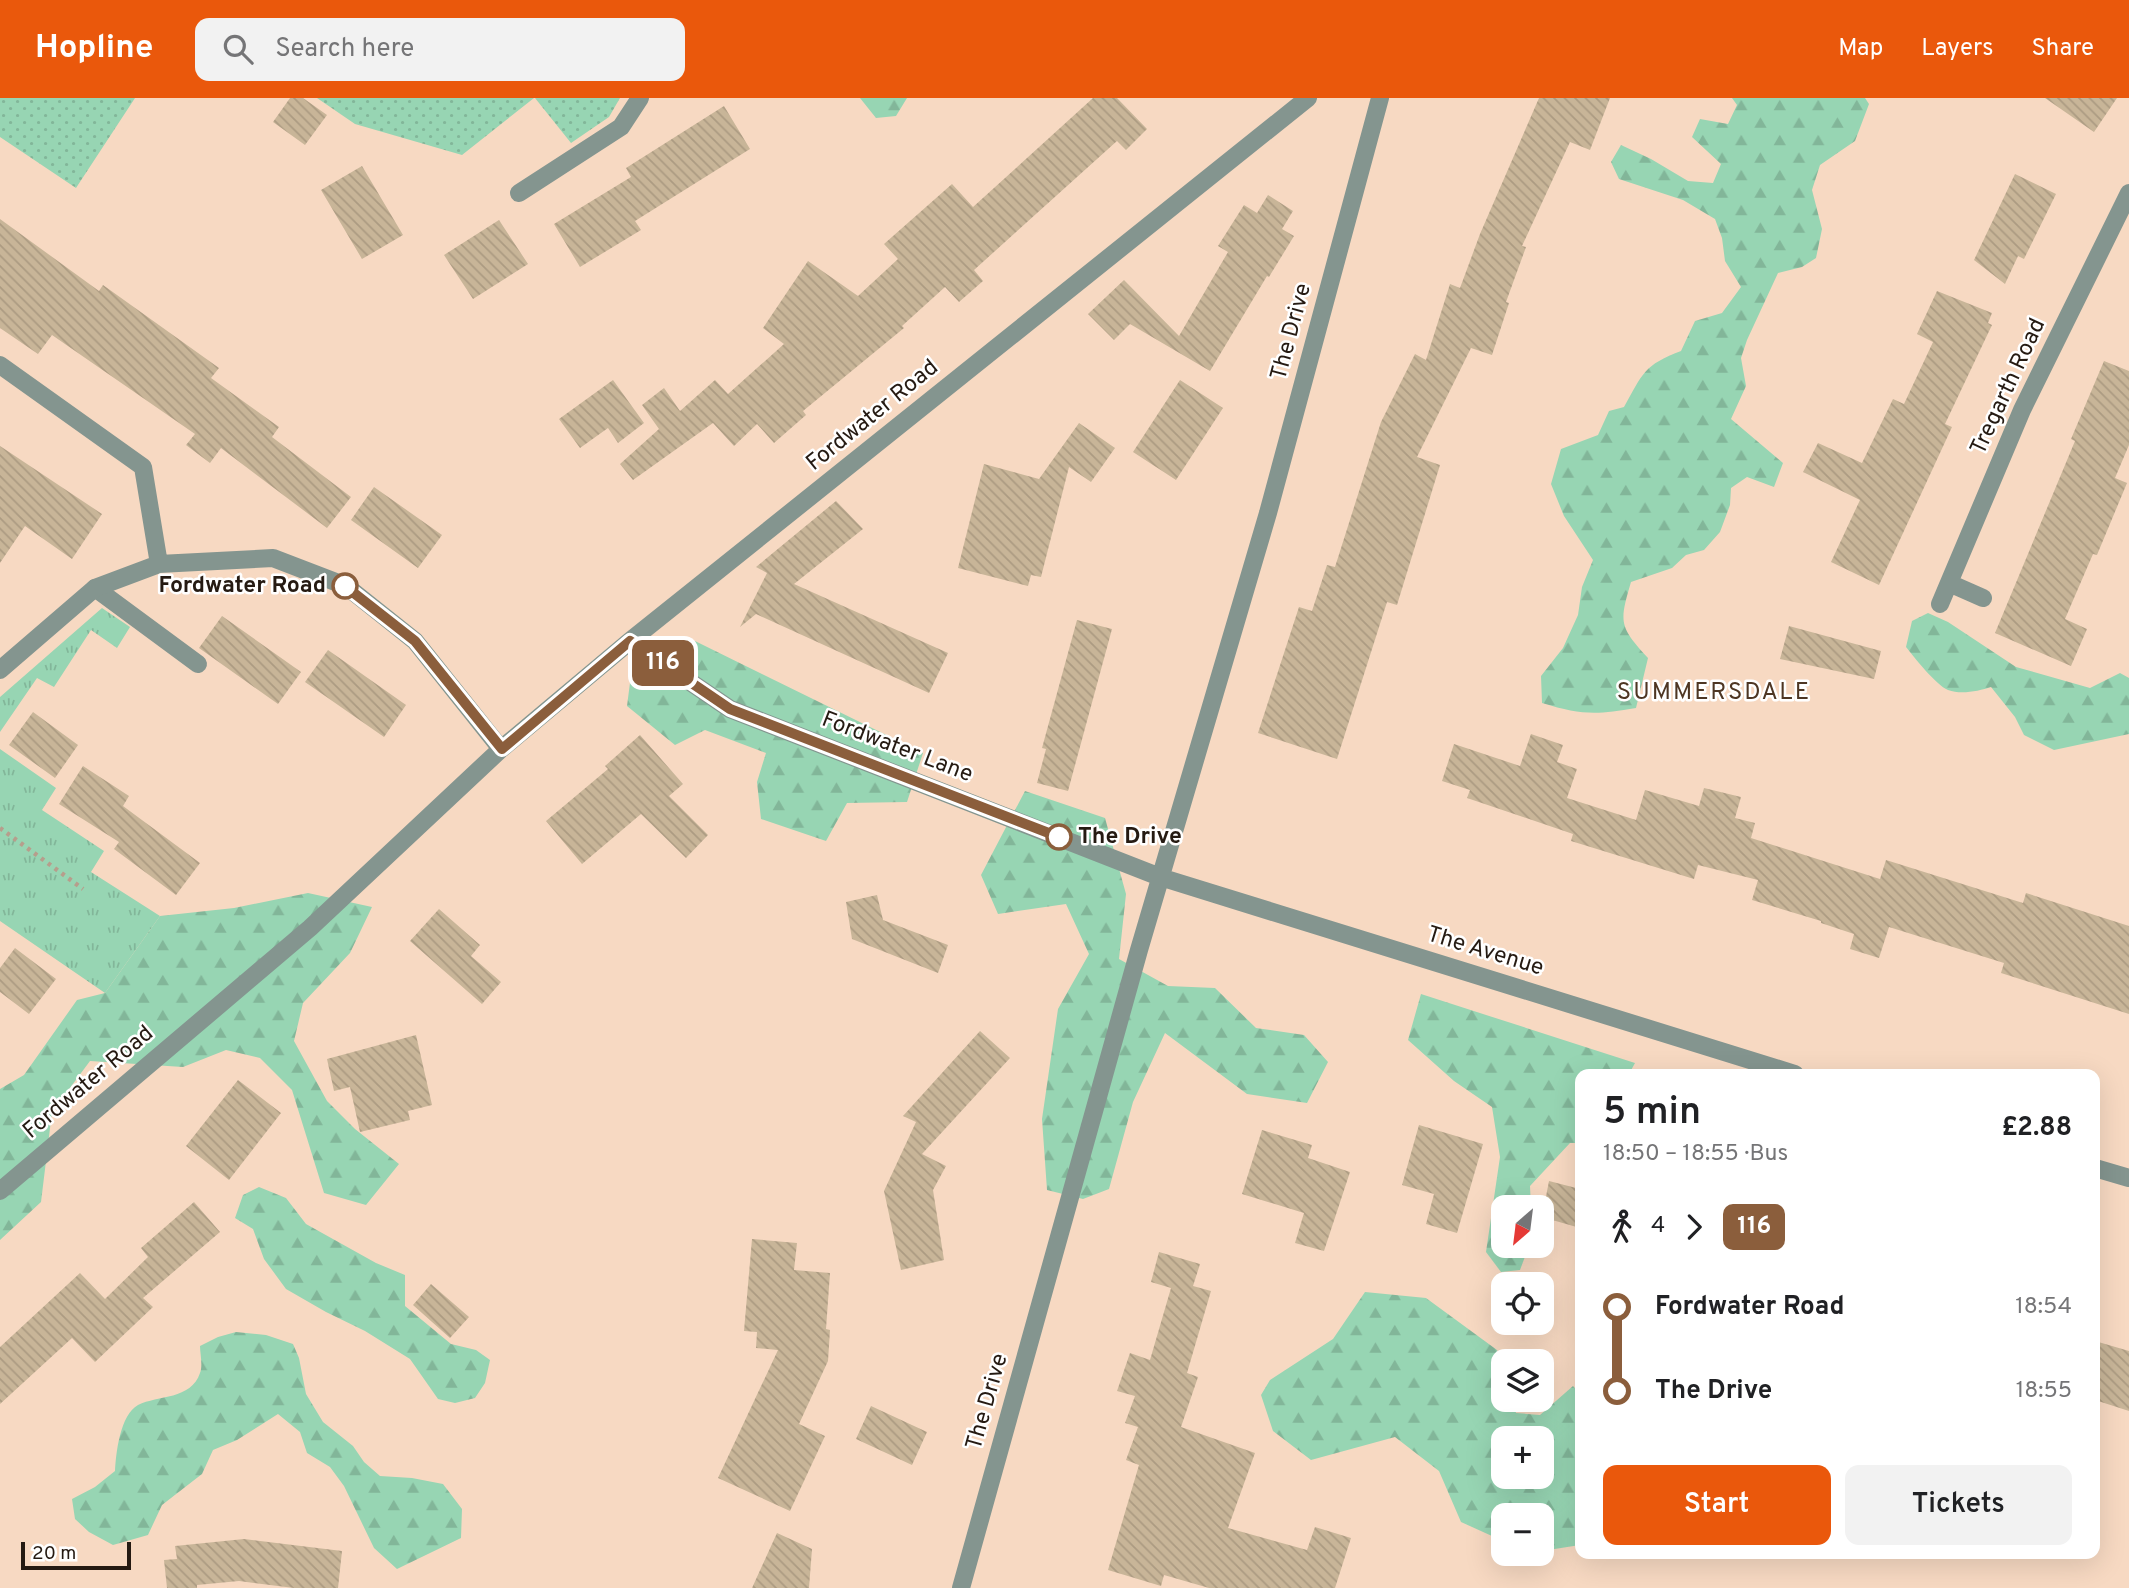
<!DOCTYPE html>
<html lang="en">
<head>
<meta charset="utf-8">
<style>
  body { margin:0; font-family:Overpass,sans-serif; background:#f2f2f2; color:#202124; height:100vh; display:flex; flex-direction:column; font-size:26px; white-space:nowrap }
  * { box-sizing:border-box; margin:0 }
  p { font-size:23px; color:#757577 }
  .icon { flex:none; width:38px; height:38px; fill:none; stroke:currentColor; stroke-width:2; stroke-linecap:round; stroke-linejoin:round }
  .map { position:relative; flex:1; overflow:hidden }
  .side { position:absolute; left:1575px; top:971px; width:525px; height:490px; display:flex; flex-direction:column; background:#fff; border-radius:14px; box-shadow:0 7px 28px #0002 }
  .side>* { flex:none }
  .badge { padding:0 14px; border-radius:10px; font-size:24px; line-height:46px }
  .needle { width:46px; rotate:208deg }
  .fabs { position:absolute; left:1491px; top:1097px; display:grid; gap:14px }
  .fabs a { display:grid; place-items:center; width:63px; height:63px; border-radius:14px; background:#fff; box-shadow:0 7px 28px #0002; font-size:35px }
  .scale { position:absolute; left:21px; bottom:18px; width:110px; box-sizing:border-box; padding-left:7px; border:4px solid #251a12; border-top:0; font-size:19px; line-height:24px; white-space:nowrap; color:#251a12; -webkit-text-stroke:5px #fff; paint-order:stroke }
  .map>.badge { position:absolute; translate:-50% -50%; box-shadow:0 0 0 4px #fff }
  .legs { display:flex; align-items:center; gap:10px; height:77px; padding:0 28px; font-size:23px }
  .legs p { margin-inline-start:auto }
  .overview { display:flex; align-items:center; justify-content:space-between; height:119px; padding:0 28px }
  h1 { font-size:38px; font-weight:600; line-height:52px }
  .cta { display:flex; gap:14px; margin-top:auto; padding:14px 28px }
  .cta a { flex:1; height:80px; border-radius:14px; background:#ea580c; color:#fff; font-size:28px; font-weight:600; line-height:80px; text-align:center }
  .cta a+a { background:#f2f2f2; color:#202124 }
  ul { padding:0 28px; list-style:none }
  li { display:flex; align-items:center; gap:24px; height:84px; font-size:26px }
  li i { display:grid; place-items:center; width:10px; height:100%; margin:0 9px; background:currentColor }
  li i::after { content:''; width:18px; height:18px; margin:-9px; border:5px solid; border-radius:50%; background:#fff }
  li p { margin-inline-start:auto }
  li:first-child i { background:linear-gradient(#0000 50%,currentColor 0) }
  li:last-child i { background:linear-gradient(currentColor 50%,#0000 0) }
  header { display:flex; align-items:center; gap:42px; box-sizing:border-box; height:98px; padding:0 35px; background:#ea580c; color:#fff }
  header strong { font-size:33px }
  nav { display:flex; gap:38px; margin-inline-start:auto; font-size:24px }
  .search { width:490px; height:63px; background:#f2f2f2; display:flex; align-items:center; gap:18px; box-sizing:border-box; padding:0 24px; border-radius:14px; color:#757577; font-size:26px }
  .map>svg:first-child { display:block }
  .grass { fill:url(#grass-tufts) }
  .forest { fill:url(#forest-firs); fill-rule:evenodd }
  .park { fill:url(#park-dots) }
  .building { fill:url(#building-back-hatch) }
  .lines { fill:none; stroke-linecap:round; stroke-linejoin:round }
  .path { stroke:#b69e8c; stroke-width:4.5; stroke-dasharray:3.5 5; stroke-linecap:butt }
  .service { stroke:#84958f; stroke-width:18 }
  .minor { stroke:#84958f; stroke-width:18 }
  .line-1-casing { stroke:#fff; stroke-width:16 }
  .line-1 { stroke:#8b5e3c; stroke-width:10 }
  .stop-1-dot { fill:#fff; stroke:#8b5e3c; stroke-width:3.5 }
  .labels { text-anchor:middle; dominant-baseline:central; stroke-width:5; stroke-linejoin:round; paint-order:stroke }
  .street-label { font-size:23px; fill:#251a12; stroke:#fff }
  .stop-label { font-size:23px; font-weight:bold; fill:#251a12; stroke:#fff; text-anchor:end }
  .neighbourhood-label { font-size:24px; letter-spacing:2px; fill:#4e3623; stroke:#fff }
</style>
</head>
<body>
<header>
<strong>Hopline</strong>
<div class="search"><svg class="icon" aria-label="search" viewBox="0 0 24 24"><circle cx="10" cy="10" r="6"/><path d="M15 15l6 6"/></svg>Search here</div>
<nav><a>Map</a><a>Layers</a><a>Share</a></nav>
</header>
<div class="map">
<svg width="2129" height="1490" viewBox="0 0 2129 1490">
  <defs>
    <pattern id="grass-tufts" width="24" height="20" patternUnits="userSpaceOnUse" patternTransform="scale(1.75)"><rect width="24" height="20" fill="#97d5b3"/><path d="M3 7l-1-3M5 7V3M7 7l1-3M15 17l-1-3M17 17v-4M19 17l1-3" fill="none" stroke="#82b699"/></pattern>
    <pattern id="forest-firs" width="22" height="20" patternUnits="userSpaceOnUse" patternTransform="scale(1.75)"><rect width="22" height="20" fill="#97d5b3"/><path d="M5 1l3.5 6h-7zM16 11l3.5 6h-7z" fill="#82b699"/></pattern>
    <pattern id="park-dots" width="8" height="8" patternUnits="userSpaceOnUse" patternTransform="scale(1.75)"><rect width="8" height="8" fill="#97d5b3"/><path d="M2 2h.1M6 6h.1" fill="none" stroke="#82b699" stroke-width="1.8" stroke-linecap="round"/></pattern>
    <pattern id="building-back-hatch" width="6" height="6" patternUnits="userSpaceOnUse" patternTransform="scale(1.75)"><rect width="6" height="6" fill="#c8b598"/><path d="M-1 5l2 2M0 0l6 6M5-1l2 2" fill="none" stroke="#ac9b82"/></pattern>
  </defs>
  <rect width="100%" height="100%" fill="#f7d9c2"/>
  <path class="grass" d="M 102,510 L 130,529 L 117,550 L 91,532 L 54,589 L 37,580 L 0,634 L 0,599 Z
    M 0,651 L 56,690 L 42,712 L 104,753 L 91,774 L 160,818 L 105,895 L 0,823 Z"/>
  <path class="forest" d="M 860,0 L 907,0 L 896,18 L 876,20 Z
    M 1732,0 L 1865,0 L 1869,6 L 1855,43 L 1820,67 L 1812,92 L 1822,131 L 1816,160 L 1802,169 L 1778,175 L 1747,242 L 1741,260 L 1746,288 L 1731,321 L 1783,365 L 1774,389 L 1747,379 L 1731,390 L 1730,407 L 1720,434 L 1704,452 L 1686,457 L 1672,470 L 1631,484 C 1619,525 1619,528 1648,560 L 1636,610 C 1596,617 1581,617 1542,605 L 1541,578 L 1563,550 L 1578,517 L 1582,489 L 1593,462 L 1564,418 L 1551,386 L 1561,351 L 1598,337 L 1609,313 L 1624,309 C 1643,275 1644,267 1681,253 L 1695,223 L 1722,215 L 1741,189 L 1725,163 L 1722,140 L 1715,121 L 1683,102 L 1619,81 L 1611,64 L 1621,47 L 1651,61 L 1688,83 L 1713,85 L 1721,66 L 1692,39 L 1700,21 L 1728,26 L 1737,7 Z
    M 1928,515 L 1948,524 L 2016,569 L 2090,590 L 2120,575 L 2129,580 L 2129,636 L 2054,652 L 2024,637 L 2015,619 L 1991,589 C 1979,593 1961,597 1948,592 C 1936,587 1914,559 1906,549 L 1912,523 Z
    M 695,543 L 923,655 L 907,704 L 847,705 L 826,743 L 761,721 L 757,684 L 766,655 L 705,632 L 675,647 L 627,608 L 631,577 Z
    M 1025,693 L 1105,720 L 1126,796 L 1119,861 L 1168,888 L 1215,890 L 1256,930 L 1304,937 L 1328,964 L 1307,1005 L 1247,996 L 1165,935 L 1133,1004 L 1109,1091 L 1083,1101 L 1047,1092 L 1042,1021 L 1058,911 L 1089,856 L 1066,806 L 998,816 L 981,777 Z
    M 308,795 L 372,809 L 350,855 L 303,905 L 294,943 L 327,1003 L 355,1031 L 399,1066 L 366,1107 L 324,1095 L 292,992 L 260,960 L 226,952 L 183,969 L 90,963 L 52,1014 L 41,1104 L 0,1142 L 0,991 L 24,977 L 77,902 L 105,895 L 160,818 L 234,810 Z
    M 1421,896 L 1635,965 L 1629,976 L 1580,976 L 1580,1045 L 1570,1045 L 1530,1088 L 1531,1109 L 1503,1110 L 1503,1148 L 1529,1148 L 1520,1172 L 1501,1174 L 1486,1154 L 1500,1059 L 1492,1009 L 1454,983 L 1408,942 Z
    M 259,1089 L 286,1100 L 306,1126 L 376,1165 L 405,1177 L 405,1208 L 451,1246 L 476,1252 L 490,1262 L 485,1285 L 475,1300 L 455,1305 L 438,1301 L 410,1261 L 365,1233 L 326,1214 L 286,1191 L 264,1161 L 253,1131 L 235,1120 L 243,1097 Z
    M 1365,1194 L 1426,1200 L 1497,1252 L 1503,1273 L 1503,1302 L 1512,1302 L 1516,1315 L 1540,1317 L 1573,1288 L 1580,1295 L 1580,1447 L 1542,1453 L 1542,1418 L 1503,1418 L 1503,1443 L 1461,1424 L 1439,1373 L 1395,1339 L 1311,1362 L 1273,1333 L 1261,1297 L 1270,1282 L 1333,1241 ZM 1503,1340 L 1542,1340 L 1542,1379 L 1503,1379 Z
    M 236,1234 L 266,1237 L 293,1246 L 299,1260 L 306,1296 L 323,1324 L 353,1348 L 364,1364 L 380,1378 L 412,1380 L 443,1386 L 462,1411 L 461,1440 L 397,1471 L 374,1450 L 344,1388 L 330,1369 L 307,1355 L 300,1334 L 278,1316 L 237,1342 L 213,1352 L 202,1376 L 162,1407 L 148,1437 L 113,1447 L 89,1434 L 75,1421 L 72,1401 L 95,1389 L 115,1373 C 116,1355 120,1317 138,1307 C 158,1297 191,1302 200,1275 C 203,1268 200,1255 200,1248 L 218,1239 Z"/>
  <path class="park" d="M 0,0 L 135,0 L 76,90 L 0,39 Z
    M 317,0 L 534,0 L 462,57 L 355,26 Z
    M 535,0 L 620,0 L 609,19 L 571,45 Z"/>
  <path class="building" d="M 290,0 L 303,0 L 327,17 L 305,47 L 273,24 Z
    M 1093,0 L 1117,0 L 1147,31 L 1126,52 L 1117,43 L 974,172 L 983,183 L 959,204 L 945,189 L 902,228 L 904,230 L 803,313 L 806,317 L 774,345 L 757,326 L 734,348 L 713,325 L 633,382 L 620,366 L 659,331 L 642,307 L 664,290 L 680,313 L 715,282 L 728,296 L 784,246 L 763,230 L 808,163 L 858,198 L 898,161 L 884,146 L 952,86 L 973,109 Z
    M 1539,0 L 1610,0 L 1590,52 L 1570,44 L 1522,148 L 1526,149 L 1506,204 L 1509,205 L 1492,257 L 1471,250 L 1417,359 L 1440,367 L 1397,507 L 1387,504 L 1337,661 L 1258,635 L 1299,509 L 1312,513 L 1327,467 L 1335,469 L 1381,324 L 1415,256 L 1426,262 L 1450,186 L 1460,190 L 1480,136 Z
    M 2045,0 L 2117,0 L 2094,34 Z
    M 724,8 L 750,51 L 635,123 L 641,132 L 580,169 L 554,126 L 631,79 L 626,70 Z
    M 362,68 L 403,137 L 362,161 L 321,92 Z
    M 2015,76 L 2056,96 L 2024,161 L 2018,158 L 2005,186 L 1974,162 Z
    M 1268,97 L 1293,113 L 1282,131 L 1294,138 L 1269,179 L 1267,178 L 1210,273 L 1130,226 L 1114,242 L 1088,216 L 1124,182 L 1179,238 L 1228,154 L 1218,148 L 1244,107 L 1257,115 Z
    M 0,121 L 99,193 L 103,187 L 219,270 L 211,280 L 279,329 L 272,339 L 351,399 L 327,430 L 221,350 L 210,365 L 186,347 L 195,336 L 52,237 L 38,256 L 0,230 Z
    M 499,122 L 528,166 L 473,201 L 444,157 Z
    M 1937,193 L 1992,215 L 1988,225 L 1992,227 L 1945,326 L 1952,329 L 1879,487 L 1831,464 L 1860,402 L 1803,374 L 1818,345 L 1862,365 L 1893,301 L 1904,306 L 1933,244 L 1917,236 Z
    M 2104,263 L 2129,273 L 2129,347 L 2115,380 L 2127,385 L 2097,457 L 2093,456 L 2065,521 L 2087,531 L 2071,568 L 1995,535 L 2075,343 L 2071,341 Z
    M 613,282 L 644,325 L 618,345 L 608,330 L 580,350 L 559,321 Z
    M 1180,282 L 1223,310 L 1176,382 L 1133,354 Z
    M 1079,325 L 1115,350 L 1091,384 L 1069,369 L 1041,479 L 1031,477 L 1028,488 L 958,470 L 984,366 L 1039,381 Z
    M 0,348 L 102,416 L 72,461 L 25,428 L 0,465 Z
    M 374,389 L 442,437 L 418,470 L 351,422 Z
    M 836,403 L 863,431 L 794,486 L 948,555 L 929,595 L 756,516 L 740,529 L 767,475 L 756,469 Z
    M 222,518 L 301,574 L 278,606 L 199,550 Z
    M 1077,522 L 1112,531 L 1068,693 L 1037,685 L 1046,651 L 1042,650 Z
    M 1789,528 L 1881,553 L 1874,581 L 1780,561 Z
    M 328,552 L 406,607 L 384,639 L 305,584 Z
    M 33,614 L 78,647 L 55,680 L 9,647 Z
    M 1531,636 L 1563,647 L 1557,664 L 1577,671 L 1567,700 L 1636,722 L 1645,692 L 1699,708 L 1704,690 L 1741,699 L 1735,720 L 1755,725 L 1751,740 L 1880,781 L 1886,762 L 2023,805 L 2026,795 L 2129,828 L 2129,916 L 2001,875 L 2004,865 L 1889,829 L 1879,860 L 1850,851 L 1854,836 L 1821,825 L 1821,823 L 1752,802 L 1758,782 L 1698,767 L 1694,781 L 1571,743 L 1573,736 L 1467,700 L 1470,692 L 1442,683 L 1454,646 L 1520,668 Z
    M 640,637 L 683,686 L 669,698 L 708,737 L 686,760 L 641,716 L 582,766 L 546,723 L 608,671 L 605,668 Z
    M 83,668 L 129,698 L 123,708 L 200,765 L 176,797 L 114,751 L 119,744 L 59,706 Z
    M 877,797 L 883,822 L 948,847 L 938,875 L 852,841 L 846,804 Z
    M 439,811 L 480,847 L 471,858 L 501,884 L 482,906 L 410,843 Z
    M 15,850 L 56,881 L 29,916 L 0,894 L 0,870 Z
    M 980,933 L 1010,960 L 922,1056 L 946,1068 L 933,1092 L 944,1162 L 901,1172 L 884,1093 L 916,1024 L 903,1018 Z
    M 416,937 L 432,1007 L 408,1013 L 410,1022 L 360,1034 L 350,989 L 334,993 L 327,961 Z
    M 238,982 L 281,1015 L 229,1082 L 186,1048 Z
    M 1419,1027 L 1483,1046 L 1457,1135 L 1426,1126 L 1434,1096 L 1402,1087 Z
    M 1262,1032 L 1312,1047 L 1308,1060 L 1350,1074 L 1324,1153 L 1295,1145 L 1304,1115 L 1242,1096 Z
    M 1549,1083 L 1580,1091 L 1580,1130 L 1542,1119 Z
    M 194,1104 L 220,1134 L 143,1200 L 153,1209 L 95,1264 L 72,1240 L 0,1306 L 0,1249 L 80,1175 L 105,1201 L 148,1159 L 141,1150 Z
    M 752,1141 L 797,1145 L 794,1172 L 830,1175 L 826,1231 L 830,1232 L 828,1263 L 799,1326 L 825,1338 L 790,1413 L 718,1380 L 778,1252 L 756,1250 L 757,1234 L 744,1233 Z
    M 1159,1154 L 1200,1166 L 1193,1188 L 1211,1193 L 1187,1275 L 1198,1279 L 1181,1329 L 1255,1355 L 1228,1430 L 1307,1452 L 1315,1429 L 1351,1440 L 1335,1490 L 1209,1490 L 1164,1477 L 1161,1488 L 1108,1472 L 1139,1367 L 1126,1362 L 1138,1329 L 1125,1325 L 1135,1298 L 1117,1293 L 1130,1255 L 1150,1262 L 1171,1190 L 1151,1184 Z
    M 431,1186 L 469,1219 L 450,1240 L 413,1207 Z
    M 2095,1243 L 2129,1253 L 2129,1313 L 2095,1302 Z
    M 871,1308 L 927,1334 L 912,1367 L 856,1341 Z
    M 777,1435 L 812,1451 L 809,1490 L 752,1490 Z
    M 244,1441 L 342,1453 L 338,1490 L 294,1490 L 239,1483 L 197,1487 L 197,1490 L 167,1490 L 164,1462 L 177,1461 L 175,1448 Z"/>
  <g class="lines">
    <path class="path" d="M 0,730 L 83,791"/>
    <path class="service" d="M 95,490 L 198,566"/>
    <path class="minor" d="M 519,95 L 621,29 L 640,0
      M 0,267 L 143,369 L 159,466
      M 1949,485 L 1983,500
      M 1940,506 L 2022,312 L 2129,95
      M 630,543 L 730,611 L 1160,779 L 1795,976
      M 0,572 L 95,490 L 159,466 L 273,460 L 346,488 L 415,543 L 501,651
      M 2095,1070 L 2129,1080
      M 0,1093 L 310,830 L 501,651 L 630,543 L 1308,0
      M 961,1490 L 1139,852 L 1268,415 L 1380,0"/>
  </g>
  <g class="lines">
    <g class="line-1-casing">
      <path id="line-1" d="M 345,488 L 415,543 L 502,651 L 630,543 L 730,611 L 1059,739"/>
    </g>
    <use href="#line-1" class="line-1"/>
  </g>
  <g class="stop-1-dot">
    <circle cx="345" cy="488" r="12"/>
    <circle cx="1059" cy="739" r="12"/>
  </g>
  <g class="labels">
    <g class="street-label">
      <text transform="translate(1292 234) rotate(-75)">The Drive</text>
      <text transform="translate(2009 289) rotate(-65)">Tregarth Road</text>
      <text transform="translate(873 318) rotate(-39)">Fordwater Road</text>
      <text transform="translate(897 650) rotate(21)">Fordwater Lane</text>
      <text transform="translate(1485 854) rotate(17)">The Avenue</text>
      <text transform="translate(89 985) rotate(-40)">Fordwater Road</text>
      <text transform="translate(988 1304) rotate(-74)">The Drive</text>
    </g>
    <g class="stop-label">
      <text x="326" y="488">Fordwater Road</text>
      <text x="1078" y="739" text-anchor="start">The Drive</text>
    </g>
    <g class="neighbourhood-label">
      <text x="1714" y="595">SUMMERSDALE</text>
    </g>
  </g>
</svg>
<div class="fabs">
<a><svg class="needle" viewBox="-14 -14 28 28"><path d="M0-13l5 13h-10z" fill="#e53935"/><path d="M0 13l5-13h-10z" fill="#757577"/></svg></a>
<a><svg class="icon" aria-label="locate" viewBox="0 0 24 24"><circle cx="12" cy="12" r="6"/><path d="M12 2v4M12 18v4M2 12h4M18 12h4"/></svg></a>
<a><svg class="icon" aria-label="layers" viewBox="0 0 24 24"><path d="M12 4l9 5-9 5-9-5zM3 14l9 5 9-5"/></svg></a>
<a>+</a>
<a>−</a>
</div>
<div class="scale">20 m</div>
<b class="badge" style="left:663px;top:565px;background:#8b5e3c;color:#fff">116</b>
<section class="side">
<div class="overview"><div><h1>5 min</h1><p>18:50 – 18:55 · Bus</p></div><b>£2.88</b></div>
<div class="legs"><svg class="icon" aria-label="walk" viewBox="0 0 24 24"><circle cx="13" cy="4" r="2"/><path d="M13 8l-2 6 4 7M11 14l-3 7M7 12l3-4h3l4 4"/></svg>4<svg class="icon" aria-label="forward" viewBox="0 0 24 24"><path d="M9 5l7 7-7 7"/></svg><b class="badge" style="background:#8b5e3c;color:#fff">116</b></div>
<ul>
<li><i style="color:#8b5e3c"></i><b>Fordwater Road</b><p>18:54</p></li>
<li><i style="color:#8b5e3c"></i><b>The Drive</b><p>18:55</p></li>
</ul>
<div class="cta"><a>Start</a><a>Tickets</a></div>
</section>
</div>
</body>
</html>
